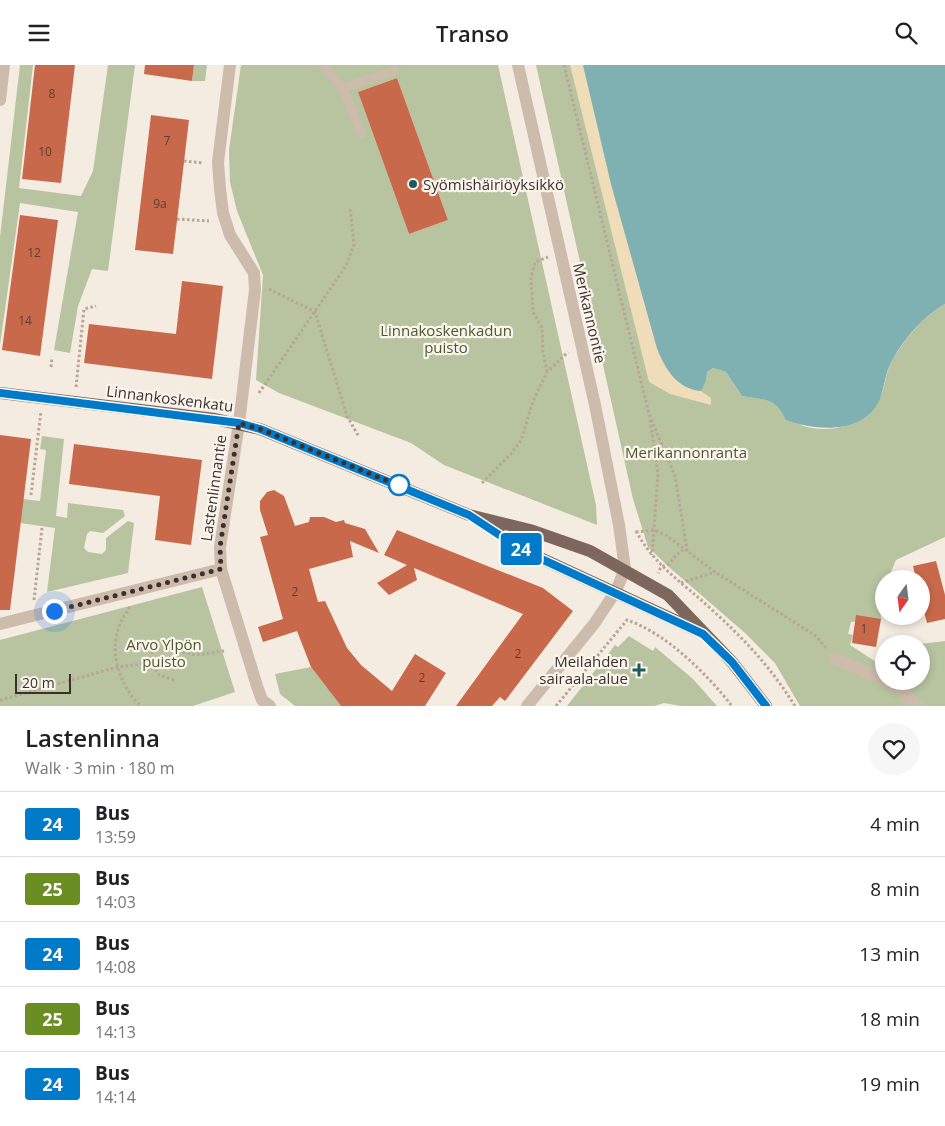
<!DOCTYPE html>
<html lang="en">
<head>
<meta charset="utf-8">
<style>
  body { margin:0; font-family:"Open Sans",sans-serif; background:#f6f6f6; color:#202124; height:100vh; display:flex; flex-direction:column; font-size:19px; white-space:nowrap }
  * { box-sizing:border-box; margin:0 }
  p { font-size:16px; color:#757577 }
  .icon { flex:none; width:28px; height:28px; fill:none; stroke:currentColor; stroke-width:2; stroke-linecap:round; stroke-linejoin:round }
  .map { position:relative; height:641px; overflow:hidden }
  .panel { display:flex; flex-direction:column; background:#fff; flex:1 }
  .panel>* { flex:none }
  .badge { padding:0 10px; border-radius:4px; font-size:18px; line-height:32px }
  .needle { width:32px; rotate:194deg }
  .fabs { position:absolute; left:875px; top:505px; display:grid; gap:10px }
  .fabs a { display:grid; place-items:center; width:55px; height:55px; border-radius:50%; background:#fff; box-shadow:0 2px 8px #0003; font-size:25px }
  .scale { position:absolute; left:15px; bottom:12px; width:56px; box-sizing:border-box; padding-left:5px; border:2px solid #3b302b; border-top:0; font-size:14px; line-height:18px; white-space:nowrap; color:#3b302b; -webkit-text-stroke:4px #fbf5ee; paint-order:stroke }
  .you { position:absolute; width:25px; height:25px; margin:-12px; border:4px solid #fff; border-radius:50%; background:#1a73e8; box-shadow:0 0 0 8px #1a73e833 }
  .map>.badge { position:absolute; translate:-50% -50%; box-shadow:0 0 0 2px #fff }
  .round { display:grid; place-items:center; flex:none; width:52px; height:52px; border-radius:26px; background:#f6f6f6 }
  .overview { display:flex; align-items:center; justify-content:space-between; height:85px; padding:0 25px }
  h1 { font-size:24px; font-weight:600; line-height:38px }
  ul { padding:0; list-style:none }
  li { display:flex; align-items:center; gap:15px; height:65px; padding:0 25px; border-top:1px solid #e0e0e0 }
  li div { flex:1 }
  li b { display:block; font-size:19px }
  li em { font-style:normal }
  li .badge { min-width:55px; font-weight:700; text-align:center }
  header { display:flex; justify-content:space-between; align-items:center; height:65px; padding:0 25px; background:#fff; font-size:22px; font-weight:600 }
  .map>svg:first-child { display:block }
  .green { fill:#b8c4a0; fill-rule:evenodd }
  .sand { fill:#efdcb8 }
  .water { fill:#7fb0b2 }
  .building { fill:#c8694b }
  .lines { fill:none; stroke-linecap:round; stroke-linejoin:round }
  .path { stroke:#b9a596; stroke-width:3; stroke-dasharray:2.5 2.5; stroke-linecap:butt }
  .lane { stroke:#cdbbac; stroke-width:9 }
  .street { stroke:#cdbbac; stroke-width:12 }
  .primary { stroke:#7d675c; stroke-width:12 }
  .line-casing { stroke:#fff; stroke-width:11 }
  .line { stroke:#007ac9; stroke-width:8 }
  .walk { stroke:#3b302b; stroke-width:5; stroke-dasharray:0 9 }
  .poi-dot { fill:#1f5a5e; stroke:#fbf5ee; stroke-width:2 }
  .stop-dot { fill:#fff; stroke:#007ac9; stroke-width:2.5 }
  .labels { text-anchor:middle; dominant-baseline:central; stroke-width:4.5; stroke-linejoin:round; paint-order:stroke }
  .number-label { font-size:12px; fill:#5e3e33 }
  .poi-label { font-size:15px; fill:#3b302b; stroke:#fbf5ee; text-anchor:start }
  .street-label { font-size:15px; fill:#3b302b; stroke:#fbf5ee }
  .park-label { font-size:15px; fill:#4a5a2e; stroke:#fbf5ee }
</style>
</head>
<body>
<header><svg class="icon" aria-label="menu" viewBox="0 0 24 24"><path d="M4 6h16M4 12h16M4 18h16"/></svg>Transo<svg class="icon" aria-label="search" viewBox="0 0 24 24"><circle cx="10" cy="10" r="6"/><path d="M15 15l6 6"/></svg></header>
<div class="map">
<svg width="945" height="641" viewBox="0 0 945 641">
  <rect width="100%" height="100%" fill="#f4ebe1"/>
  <path class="green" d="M 20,0 L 33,0 L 19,123 L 81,131 L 93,106 L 108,0 L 135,0 L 108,206 L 92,204 L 78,241 L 70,288 L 54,285 L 78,147 L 20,138 L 0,280 L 0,172 Z
    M 194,0 L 207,0 L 205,16 L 192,16 Z
    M 241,0 L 498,0 L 596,440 L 597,460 L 444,400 L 411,378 L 279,328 L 256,315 L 263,210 L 237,146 L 230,117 L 229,85 ZM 397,13 L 448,155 L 409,169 L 358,27 Z
    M 536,0 L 583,0 L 611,119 L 662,296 L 706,316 L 707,307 L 713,303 L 726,307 L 742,331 C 751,333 763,333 772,337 C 789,345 790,360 812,363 C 838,367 867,358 880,333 C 886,321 885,306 893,294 C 906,273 923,251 945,239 L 945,472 L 896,495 L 888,514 L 884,514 L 884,526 L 880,536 L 881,554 L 851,557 L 848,569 L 853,570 L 850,580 L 884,602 L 884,616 L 921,616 L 920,579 L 945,576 L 945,641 L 800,641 L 775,598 L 745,568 L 670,503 L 648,482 L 633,434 Z
    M 42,371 L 64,374 L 56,451 L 67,453 L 68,438 L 123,445 L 125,451 L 103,468 L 90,466 L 87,469 L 84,483 L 88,487 L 102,489 L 106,485 L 106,473 L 128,456 L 134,458 L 128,508 L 47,527 L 55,463 L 20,458 L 23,434 L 40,436 L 46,385 L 40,384 Z
    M 202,522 L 235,627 L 193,641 L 0,641 L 0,575 Z
    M 629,571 L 653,586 L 655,582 L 693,614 L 717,641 L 681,641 L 664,638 L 654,641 L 567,641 L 615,580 L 618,582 Z
    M 311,602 L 341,641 L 295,641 L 280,629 L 275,609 Z"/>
  <path class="sand" d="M 570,0 L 583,0 L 611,119 L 657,283 L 662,296 L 696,325 L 701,326 L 711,333 L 711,340 L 670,329 L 649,317 Z"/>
  <path class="water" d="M 583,0 L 945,0 L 945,239 C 923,251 905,273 893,294 C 885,306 885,321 880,334 C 864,370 816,366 786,355 C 775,331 765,336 742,331 L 726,307 L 713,303 L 707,307 L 706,316 L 701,326 C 677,324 665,304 657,283 L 611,119 Z"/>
  <path class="building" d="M 35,0 L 75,0 L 61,118 L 22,114 Z
    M 145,0 L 194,0 L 192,16 L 144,9 Z
    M 397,13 L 448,155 L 409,169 L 358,27 Z
    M 151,50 L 189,55 L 173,189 L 135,185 Z
    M 20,150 L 58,155 L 40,291 L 2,285 Z
    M 182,216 L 223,221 L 212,314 L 84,298 L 89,259 L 176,269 Z
    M 0,370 L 31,374 L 10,545 L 0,545 Z
    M 74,379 L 202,395 L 191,480 L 155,475 L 160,431 L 69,419 Z
    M 274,425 L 284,431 L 295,461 L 309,457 L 310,452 L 324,452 L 336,457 L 344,455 L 345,458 L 365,464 L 379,488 L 350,476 L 353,492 L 309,504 L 318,537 L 325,536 L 347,583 L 361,600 L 392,626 L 415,589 L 446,608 L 425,641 L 341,641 L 311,602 L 297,566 L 263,577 L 258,562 L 283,554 L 260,472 L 268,470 L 260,445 L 260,436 L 267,427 Z
    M 397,465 L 543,523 L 573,546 L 505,636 L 500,632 L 492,641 L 456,641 L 523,549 L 414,503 L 417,515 L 389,530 L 377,518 L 407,500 L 384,490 Z
    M 936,496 L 945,530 L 945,554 L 927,558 L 921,535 L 921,514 L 916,514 L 913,501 Z
    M 856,550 L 881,554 L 876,582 L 852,578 Z"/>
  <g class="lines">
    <path class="path" d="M 564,0 L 649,349 L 675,411 L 687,485 L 680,486 L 669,499 L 661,502 L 658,508
      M 184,96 L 203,98
      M 177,154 L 209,156
      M 269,224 L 315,247 L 347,351 L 359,372
      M 51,302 L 52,292
      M 547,307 L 543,287 L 542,263 L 533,247 L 531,213 L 535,197 L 548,192
      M 76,322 L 84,244 L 96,241
      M 259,328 L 346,201 L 354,180 L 350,142
      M 650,355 L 658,409 L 652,490
      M 482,418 L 511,389 L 521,375 L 532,339 L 547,307 L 568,287
      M 31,430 L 41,346
      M 636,466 C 655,501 682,517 710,543 C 744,574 770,601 795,641
      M 636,467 L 654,465 L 666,470 L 715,507 L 816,571 L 827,584
      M 681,518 L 715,507
      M 34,535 L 42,463
      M 130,542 C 127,548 122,553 120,559 C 108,585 120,623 141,641
      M 174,615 L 159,610 L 150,598 L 153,584 L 165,583 L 196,590 L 224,586
      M 0,635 L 118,602 L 150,598
      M 556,641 L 627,555 C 666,568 707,609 732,641"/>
    <path class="lane" d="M 323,0 L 343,23 L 361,69
      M 343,23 L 394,6"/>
    <path class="street" d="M 230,0 L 218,97 L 220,124 L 223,148 L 230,170 L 254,208 L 255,225 L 239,358 L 220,482 L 221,504 L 257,621 L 262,635 L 270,641
      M 518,0 L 595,340 L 619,460 L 625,504 L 616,526 L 594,559 L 527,641
      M 0,35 L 4,0
      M 0,559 L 221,504
      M 836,594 L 884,615
      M 886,616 L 902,625 L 917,641"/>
    <path class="primary" d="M 0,328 L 215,354 L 260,364 L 469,450 L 530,465 L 590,486 L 668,530 L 732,597 L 766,641
      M 478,455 L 523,485 L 698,566"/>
  </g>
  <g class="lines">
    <g class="line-casing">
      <path id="line" d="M 0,328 L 239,358 L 260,364 L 469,450 L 522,485 L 703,569 L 732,597 L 766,641"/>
    </g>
    <use href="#line" class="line"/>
    <path class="walk" d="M 54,546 L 221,504 L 220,482 L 239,358 L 260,364 L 405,423 L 399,420"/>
  </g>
  <g class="poi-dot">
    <circle cx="413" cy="119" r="5"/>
    <path d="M636.5 597.5h5v5h5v5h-5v5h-5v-5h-5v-5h5z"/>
  </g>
  <circle class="stop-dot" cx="399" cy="420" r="10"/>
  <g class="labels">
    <g class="number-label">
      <text x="52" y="28">8</text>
      <text x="167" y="75">7</text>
      <text x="45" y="86">10</text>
      <text x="160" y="138">9a</text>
      <text x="34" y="187">12</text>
      <text x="25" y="255">14</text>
      <text x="295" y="526">2</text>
      <text x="864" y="563">1</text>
      <text x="518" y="588">2</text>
      <text x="422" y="612">2</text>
    </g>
    <g class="poi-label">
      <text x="423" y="119">Syömishäiriöyksikkö</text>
      <text x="628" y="596" text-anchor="end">Meilahden<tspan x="628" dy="17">sairaala-alue</tspan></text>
    </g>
    <g class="street-label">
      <text transform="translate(590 248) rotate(77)">Merikannontie</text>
      <text transform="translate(170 333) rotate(7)">Linnankoskenkatu</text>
      <text transform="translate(213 423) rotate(-82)">Lastenlinnantie</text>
    </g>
    <g class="park-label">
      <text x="446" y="265">Linnakoskenkadun<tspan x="446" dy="17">puisto</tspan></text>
      <text x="686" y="387">Merikannonranta</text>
      <text x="164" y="579">Arvo Ylpön<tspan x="164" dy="17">puisto</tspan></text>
    </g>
  </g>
</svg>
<div class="fabs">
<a><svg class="needle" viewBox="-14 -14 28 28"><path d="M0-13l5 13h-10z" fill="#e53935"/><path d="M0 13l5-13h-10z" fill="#757577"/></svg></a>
<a><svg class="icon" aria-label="locate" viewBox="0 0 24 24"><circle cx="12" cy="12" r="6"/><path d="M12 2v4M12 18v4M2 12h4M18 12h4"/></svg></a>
</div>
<div class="scale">20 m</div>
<div class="you" style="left:54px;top:546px"></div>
<b class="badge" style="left:521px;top:484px;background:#007ac9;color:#fff">24</b>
</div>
<section class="panel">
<div class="overview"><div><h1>Lastenlinna</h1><p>Walk · 3 min · 180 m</p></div><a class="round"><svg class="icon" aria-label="heart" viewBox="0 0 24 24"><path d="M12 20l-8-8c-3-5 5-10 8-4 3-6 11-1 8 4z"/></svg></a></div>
<ul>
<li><span class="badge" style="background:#007ac9;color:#fff">24</span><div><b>Bus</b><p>13:59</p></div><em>4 min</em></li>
<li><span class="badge" style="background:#6b8e23;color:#fff">25</span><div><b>Bus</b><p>14:03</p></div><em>8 min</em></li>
<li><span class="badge" style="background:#007ac9;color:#fff">24</span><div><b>Bus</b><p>14:08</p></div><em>13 min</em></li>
<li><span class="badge" style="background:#6b8e23;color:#fff">25</span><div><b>Bus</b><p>14:13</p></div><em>18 min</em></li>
<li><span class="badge" style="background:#007ac9;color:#fff">24</span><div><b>Bus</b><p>14:14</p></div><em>19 min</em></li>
</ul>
</section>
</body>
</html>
